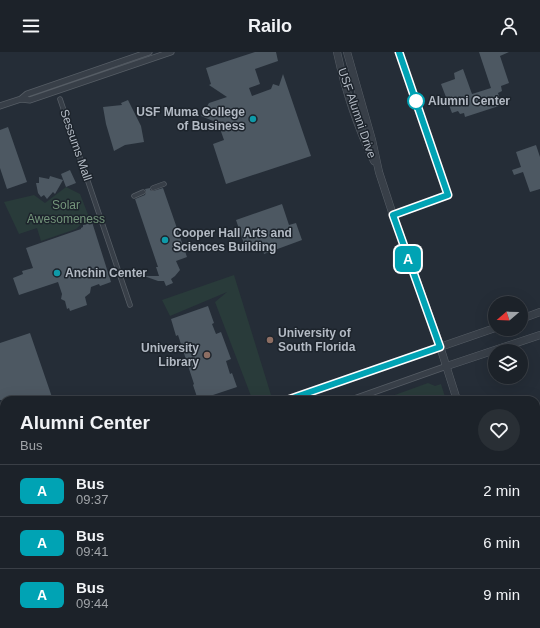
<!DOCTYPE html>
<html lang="en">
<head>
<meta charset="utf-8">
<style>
  body { margin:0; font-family:Helvetica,sans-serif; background:#292f35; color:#f1f3f6; height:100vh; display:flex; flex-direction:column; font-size:15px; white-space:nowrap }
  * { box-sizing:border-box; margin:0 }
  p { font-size:13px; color:#a0a4a8 }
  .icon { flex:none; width:22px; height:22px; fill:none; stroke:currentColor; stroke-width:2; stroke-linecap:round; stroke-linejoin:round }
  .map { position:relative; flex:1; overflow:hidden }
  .sheet { position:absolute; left:0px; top:344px; width:540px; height:232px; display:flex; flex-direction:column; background:#1c2229; border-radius:12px 12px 0 0; box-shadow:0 4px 16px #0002,0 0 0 1px #3a3f46 }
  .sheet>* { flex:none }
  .badge { padding:0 8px; border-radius:6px; font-size:14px; line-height:26px }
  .needle { width:26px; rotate:251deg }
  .tools { position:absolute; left:488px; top:244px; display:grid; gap:8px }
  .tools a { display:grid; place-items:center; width:40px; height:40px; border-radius:50%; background:#1c2229; box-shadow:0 4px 16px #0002,0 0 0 1px #3a3f46; font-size:20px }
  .map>.badge { position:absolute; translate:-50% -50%; box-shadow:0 0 0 2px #fff }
  .round { display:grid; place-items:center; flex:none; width:42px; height:42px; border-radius:21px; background:#292f35 }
  .headline { display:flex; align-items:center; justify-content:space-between; height:68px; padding:0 20px }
  h1 { font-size:19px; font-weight:600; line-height:30px }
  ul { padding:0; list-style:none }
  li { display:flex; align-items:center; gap:12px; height:52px; padding:0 20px; border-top:1px solid #3a3f46 }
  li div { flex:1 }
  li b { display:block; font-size:15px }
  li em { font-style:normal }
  li .badge { min-width:44px; font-weight:700; text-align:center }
  header { display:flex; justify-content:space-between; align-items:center; height:52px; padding:0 20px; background:#1c2229; font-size:18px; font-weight:600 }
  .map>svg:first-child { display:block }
  .green { fill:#293b3a }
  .building { fill:#4d5862 }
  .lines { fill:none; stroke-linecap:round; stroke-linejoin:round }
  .pedestrian-casing { stroke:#565d65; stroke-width:5.5 }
  .minor-casing { stroke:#565d65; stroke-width:7 }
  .tertiary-casing { stroke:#565d65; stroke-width:8 }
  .pedestrian { stroke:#383f48; stroke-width:4 }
  .minor { stroke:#383f48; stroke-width:5.5 }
  .tertiary { stroke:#383f48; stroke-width:7 }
  .line-casing { stroke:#fff; stroke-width:9 }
  .line { stroke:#00a3b4; stroke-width:6 }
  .stop-dot { fill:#fff; stroke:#00a3b4; stroke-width:2 }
  .culture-dot { fill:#0f9aa8; stroke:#1d242c; stroke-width:1.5 }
  .education-dot { fill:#8d6e63; stroke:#1d242c; stroke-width:1.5 }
  .labels { text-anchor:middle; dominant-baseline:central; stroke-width:3; stroke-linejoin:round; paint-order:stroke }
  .stop-label { font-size:12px; font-weight:bold; fill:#b3bac4; stroke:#1d242c; text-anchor:start }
  .poi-label { font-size:12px; font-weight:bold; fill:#b3bac4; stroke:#1d242c; text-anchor:start }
  .street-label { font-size:12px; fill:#b3bac4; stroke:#1d242c }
  .park-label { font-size:12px; fill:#74967b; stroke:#1d242c }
</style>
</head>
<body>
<header><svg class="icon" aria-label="menu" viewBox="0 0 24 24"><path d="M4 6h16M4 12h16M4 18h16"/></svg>Railo<svg class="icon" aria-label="person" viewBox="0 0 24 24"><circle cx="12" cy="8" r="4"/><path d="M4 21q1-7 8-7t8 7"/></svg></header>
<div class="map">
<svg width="540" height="576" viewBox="0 0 540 576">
  <rect width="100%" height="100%" fill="#252d37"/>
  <path class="green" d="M 66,135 L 80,142 L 89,165 L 76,177 L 41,189 L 37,176 L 19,182 L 4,150 L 34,143 L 45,151 Z
    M 234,223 L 271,343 C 264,349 260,349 251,344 L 215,250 L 227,240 L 170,264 L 162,248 Z
    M 428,331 L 435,334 L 441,332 L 446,348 L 381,348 Z
    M 4,463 L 4,572 L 46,572 L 47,576 L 0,576 L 0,464 Z"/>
  <path class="building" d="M 255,0 L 276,0 L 278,9 L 255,17 L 260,32 L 249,36 L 252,44 L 271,37 L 273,32 L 279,34 L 283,22 L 311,104 L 226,132 L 213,92 L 224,88 L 218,71 L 201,64 L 209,51 L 227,45 L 209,33 L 211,32 L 206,16 Z
    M 479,0 L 509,0 L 500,4 L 509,31 L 501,34 L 502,39 L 498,41 L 502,53 L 465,65 L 464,61 L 460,62 L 458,59 L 452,61 L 441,32 L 455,27 L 454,21 L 463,17 L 472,42 L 491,36 Z
    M 128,48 L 141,74 L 144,90 L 125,93 L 114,99 L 106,72 L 103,55 L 122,53 L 121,51 Z
    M 8,75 L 27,130 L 7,137 L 0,116 L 0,78 Z
    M 536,93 L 540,105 L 540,137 L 530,140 L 523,120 L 514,123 L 512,118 L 521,115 L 516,100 Z
    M 70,118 L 76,131 L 66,135 L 61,122 Z
    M 50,124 L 63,128 L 55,142 L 53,140 L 47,147 L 44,143 L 41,145 L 38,141 L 36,131 L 39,131 L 39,125 L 49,127 Z
    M 150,136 L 150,138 L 153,139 L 163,136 L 187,205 L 176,209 L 180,218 L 175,224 L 171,227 L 173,231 L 166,234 L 164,229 L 158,229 L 144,224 L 159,224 L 156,215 L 158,215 L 135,147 L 145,143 L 146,140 L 145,137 Z
    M 282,152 L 289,173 L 296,171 L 302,188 L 264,202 L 263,198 L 256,200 L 254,192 L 245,195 L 236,168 Z
    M 92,170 L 111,230 L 100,234 L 99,232 L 91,235 L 90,241 L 85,245 L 87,253 L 70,259 L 69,256 L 67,257 L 65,249 L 61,247 L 62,242 L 58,230 L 19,243 L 13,226 L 23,222 L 22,219 L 33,216 L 26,196 L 81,177 L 81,176 L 83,175 L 83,173 Z
    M 208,254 L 214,271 L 212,272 L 216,282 L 221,280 L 231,307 L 226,309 L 230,322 L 232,321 L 237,335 L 198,348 L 193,333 L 194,332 L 178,283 L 176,284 L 171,267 Z
    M 30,281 L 53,348 L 0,348 L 0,291 Z"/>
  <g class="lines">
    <g class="pedestrian-casing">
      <path id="pedestrian" d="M 60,47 L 130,253
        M 153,136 L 164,132
        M 134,144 L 143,140"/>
    </g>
    <g class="minor-casing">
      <path id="minor" d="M 21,47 L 27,42 L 149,0
        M 0,54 L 21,47 L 30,48 L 171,0
        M 286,348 L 440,295
        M 351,348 L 447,314"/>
    </g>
    <g class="tertiary-casing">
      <path id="tertiary" d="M 337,0 C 345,37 357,75 374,109
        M 347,0 L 372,88 L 379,120 L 393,163 L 437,285 L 457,348
        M 521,267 L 540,260
        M 440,295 L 495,276
        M 447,314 L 540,283
        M 457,572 L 457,576"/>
    </g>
    <use href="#pedestrian" class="pedestrian"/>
    <use href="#minor" class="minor"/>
    <use href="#tertiary" class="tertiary"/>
  </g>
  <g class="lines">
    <g class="line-casing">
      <path id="line" d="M 287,348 L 440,295 L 393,163 L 448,143 L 399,0"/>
    </g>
    <use href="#line" class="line"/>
  </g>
  <circle class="stop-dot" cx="416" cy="49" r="8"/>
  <g class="culture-dot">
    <circle cx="253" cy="67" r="4"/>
    <circle cx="165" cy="188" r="4"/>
    <circle cx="57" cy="221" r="4"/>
  </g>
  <g class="education-dot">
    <circle cx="270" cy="288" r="4"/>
    <circle cx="207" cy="303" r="4"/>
  </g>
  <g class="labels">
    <g class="stop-label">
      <text x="428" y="49">Alumni Center</text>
    </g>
    <g class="poi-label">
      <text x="245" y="60" text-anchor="end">USF Muma College<tspan x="245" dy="14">of Business</tspan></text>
      <text x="173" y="181">Cooper Hall Arts and<tspan x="173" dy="14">Sciences Building</tspan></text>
      <text x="65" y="221">Anchin Center</text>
      <text x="278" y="281">University of<tspan x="278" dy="14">South Florida</tspan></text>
      <text x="199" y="296" text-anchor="end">University<tspan x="199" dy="14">Library</tspan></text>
    </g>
    <g class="street-label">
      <text transform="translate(357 61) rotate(71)">USF Alumni Drive</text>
      <text transform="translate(76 93) rotate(71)">Sessums Mall</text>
    </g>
    <g class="park-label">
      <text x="66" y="153">Solar<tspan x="66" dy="14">Awesomeness</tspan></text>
    </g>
  </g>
</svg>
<div class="tools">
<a><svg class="needle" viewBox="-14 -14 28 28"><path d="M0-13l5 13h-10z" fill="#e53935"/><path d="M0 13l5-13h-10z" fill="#a0a4a8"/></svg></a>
<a><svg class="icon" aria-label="layers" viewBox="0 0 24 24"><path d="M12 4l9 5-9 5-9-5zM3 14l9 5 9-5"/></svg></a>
</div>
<b class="badge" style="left:408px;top:207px;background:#00a3b4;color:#fff">A</b>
<section class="sheet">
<div class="headline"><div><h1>Alumni Center</h1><p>Bus</p></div><a class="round"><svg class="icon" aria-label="heart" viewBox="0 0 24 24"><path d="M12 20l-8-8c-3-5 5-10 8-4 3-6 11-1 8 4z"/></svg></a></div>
<ul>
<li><span class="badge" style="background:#00a3b4;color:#fff">A</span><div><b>Bus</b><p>09:37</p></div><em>2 min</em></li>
<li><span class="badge" style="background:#00a3b4;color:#fff">A</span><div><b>Bus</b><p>09:41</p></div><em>6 min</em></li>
<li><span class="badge" style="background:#00a3b4;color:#fff">A</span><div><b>Bus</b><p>09:44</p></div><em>9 min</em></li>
</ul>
</section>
</div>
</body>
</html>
